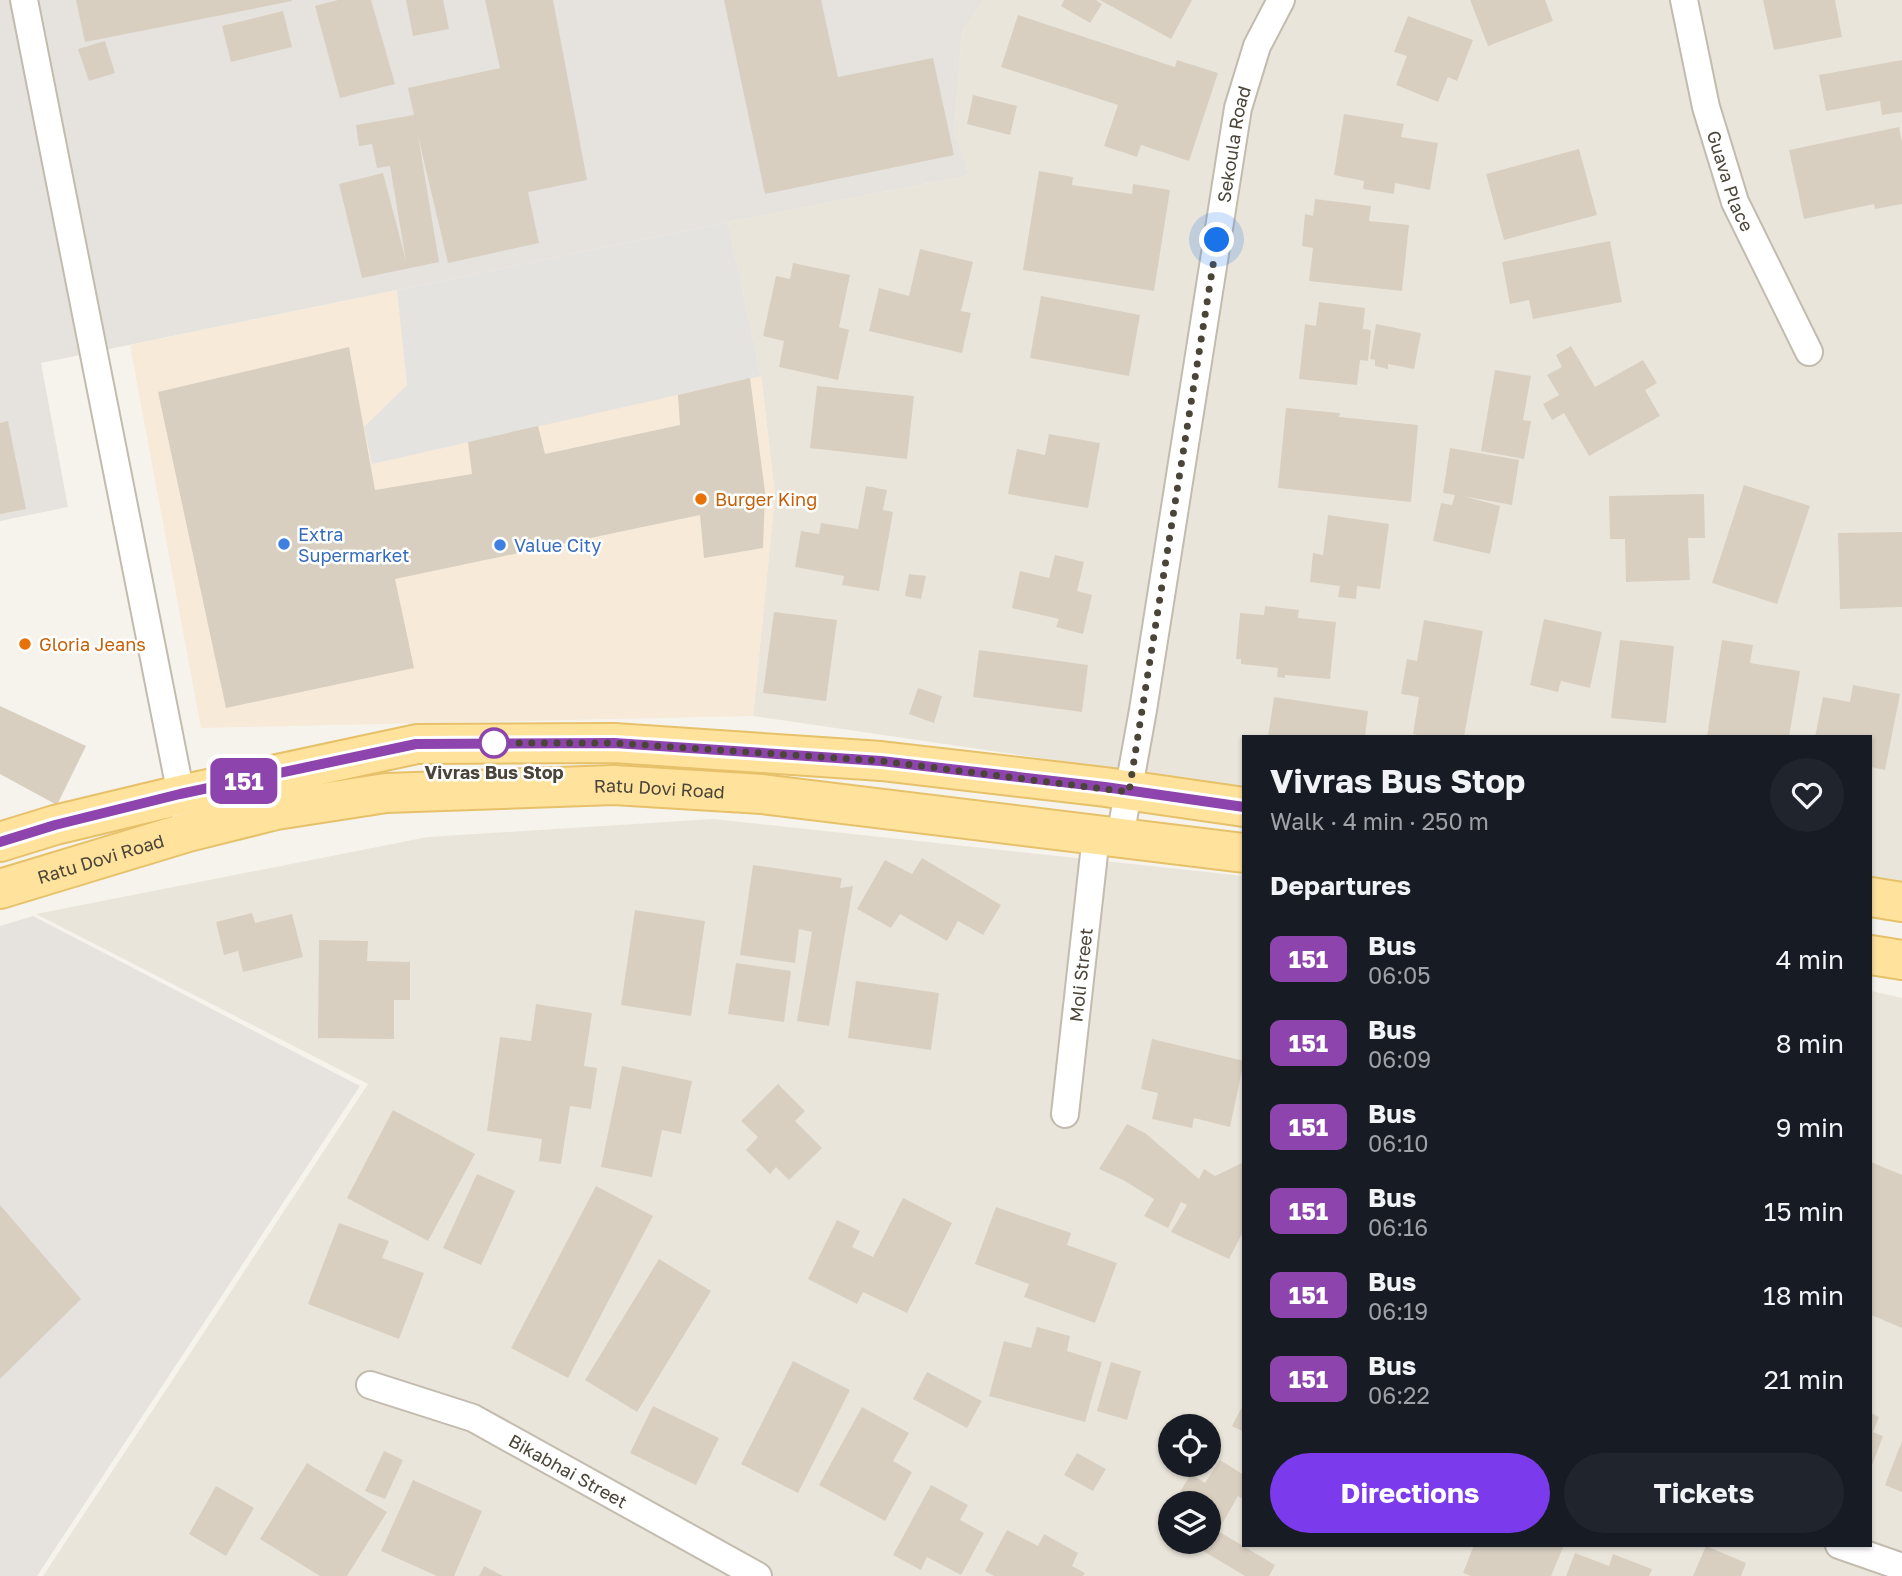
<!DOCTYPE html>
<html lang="en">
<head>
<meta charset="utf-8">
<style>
  body { margin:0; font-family:"Golos Text",sans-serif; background:#20242c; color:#f1f3f6; height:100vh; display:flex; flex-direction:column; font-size:26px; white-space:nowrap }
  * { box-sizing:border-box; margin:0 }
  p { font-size:23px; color:#9ea1a6 }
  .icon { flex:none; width:38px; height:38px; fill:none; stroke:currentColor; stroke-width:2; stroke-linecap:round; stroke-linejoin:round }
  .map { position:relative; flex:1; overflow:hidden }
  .sheet { position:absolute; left:1242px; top:735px; width:630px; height:812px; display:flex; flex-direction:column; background:#171b24; border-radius:0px; box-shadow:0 2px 5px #0004 }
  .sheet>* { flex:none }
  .badge { padding:0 14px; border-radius:10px; font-size:24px; line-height:46px }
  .controls { position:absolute; left:1158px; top:1414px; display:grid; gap:14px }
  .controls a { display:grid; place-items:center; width:63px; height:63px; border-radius:50%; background:#171b24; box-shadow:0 2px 5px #0004; font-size:35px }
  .you { position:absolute; width:35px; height:35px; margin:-18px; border:5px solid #fff; border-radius:50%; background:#1a73e8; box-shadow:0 0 0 10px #1a73e833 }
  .map>.badge { position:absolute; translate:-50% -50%; box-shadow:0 0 0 4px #fff }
  h2 { padding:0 28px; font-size:26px; line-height:63px }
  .round { display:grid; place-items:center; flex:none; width:74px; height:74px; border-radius:37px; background:#20242c }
  .headline { display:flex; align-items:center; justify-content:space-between; height:119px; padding:0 28px }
  h1 { font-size:33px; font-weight:700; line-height:52px }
  .primary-button { display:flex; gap:14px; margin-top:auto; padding:14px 28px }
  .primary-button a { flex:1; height:80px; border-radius:42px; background:#7c3aed; color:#fff; font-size:28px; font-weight:700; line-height:80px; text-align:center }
  .primary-button a+a { background:#20242c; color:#f1f3f6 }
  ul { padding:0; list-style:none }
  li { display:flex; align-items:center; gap:21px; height:84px; padding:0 28px }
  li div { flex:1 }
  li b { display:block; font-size:26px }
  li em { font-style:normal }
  li .badge { min-width:77px; font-weight:700; text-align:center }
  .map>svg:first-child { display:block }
  .residential { fill:#eae5da; fill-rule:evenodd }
  .commercial { fill:#f7ead8 }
  .industrial { fill:#e6e2dd }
  .parking { fill:#e5e3e0 }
  .building { fill:#d8cfc1 }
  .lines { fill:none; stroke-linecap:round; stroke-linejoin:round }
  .street-casing { stroke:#c2bbae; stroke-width:30 }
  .primary-casing { stroke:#e6c16a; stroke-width:42 }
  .street { stroke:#fff; stroke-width:26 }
  .primary { stroke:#ffe39c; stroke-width:38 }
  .line-casing { stroke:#fff; stroke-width:16 }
  .line { stroke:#8e44ad; stroke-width:10 }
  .walk { stroke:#4b4439; stroke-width:7; stroke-dasharray:0 12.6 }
  .food-dot { fill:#e8710a; stroke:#fff; stroke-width:2.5 }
  .shop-dot { fill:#3f7fe0; stroke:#fff; stroke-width:2.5 }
  .stop-dot { fill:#fff; stroke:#8e44ad; stroke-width:3.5 }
  .labels { text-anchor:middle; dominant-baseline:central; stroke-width:5; stroke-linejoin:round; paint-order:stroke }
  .street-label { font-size:18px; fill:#4b4439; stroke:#fff }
  .food-label { font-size:18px; fill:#c56008; stroke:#fff; text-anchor:start }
  .shop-label { font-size:18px; fill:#366cbe; stroke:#fff; text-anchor:start }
  .stop-label { font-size:18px; font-weight:bold; fill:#4b4439; stroke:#fff }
</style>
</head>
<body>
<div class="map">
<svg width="1902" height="1576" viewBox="0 0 1902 1576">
  <rect width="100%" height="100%" fill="#f6f3ec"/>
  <path class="residential" d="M 983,0 L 1902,0 L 1902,884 L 1871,879 L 1871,737 L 1244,737 L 1244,788 L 753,716 L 775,495 L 761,376 L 728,222 L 970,175 L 954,132 L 962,31 Z
    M 713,819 L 1244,876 L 1244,1545 L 1871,1545 L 1871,991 L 1902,998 L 1902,1576 L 43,1576 L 368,1084 L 36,914 L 428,837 ZM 1171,1426 L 1209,1426 L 1209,1465 L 1171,1465 ZM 1171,1503 L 1209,1503 L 1209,1542 L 1171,1542 Z"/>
  <path class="commercial" d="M 728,222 L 761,376 L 775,495 L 753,716 L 201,728 L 130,345 Z"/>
  <path class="industrial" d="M 0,0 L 983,0 L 962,31 L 954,132 L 970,175 L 728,222 L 41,363 L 68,507 L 0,521 Z
    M 33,916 L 360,1086 L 37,1576 L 0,1576 L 0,926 Z"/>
  <path class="parking" d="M 728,222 L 761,376 L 372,464 L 364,427 L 407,385 L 397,290 Z"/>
  <path class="building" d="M 76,0 L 292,0 L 292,1 L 85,42 Z
    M 338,0 L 371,0 L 395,84 L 340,98 L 315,6 Z
    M 406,0 L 443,0 L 449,29 L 413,36 Z
    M 485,0 L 553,0 L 587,180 L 528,192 L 539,243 L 448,263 L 418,136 L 439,262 L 362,278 L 339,184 L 383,173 L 406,261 L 390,166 L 377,168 L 372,144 L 359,146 L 356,125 L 414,115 L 408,88 L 500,68 Z
    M 724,0 L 821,0 L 838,77 L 933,58 L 954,155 L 765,194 Z
    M 1064,0 L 1096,0 L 1102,4 L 1090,23 L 1061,6 Z
    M 1100,0 L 1192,0 L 1171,39 Z
    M 1470,0 L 1545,0 L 1553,21 L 1488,46 Z
    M 1763,0 L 1835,0 L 1842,37 L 1774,50 Z
    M 283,11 L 292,47 L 231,62 L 222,26 Z
    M 1018,15 L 1175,67 L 1177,60 L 1218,73 L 1189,161 L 1141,145 L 1137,157 L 1104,146 L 1118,105 L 1001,67 Z
    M 1408,16 L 1473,40 L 1457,81 L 1448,77 L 1438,102 L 1396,85 L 1407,56 L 1394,52 Z
    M 105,41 L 115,73 L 89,81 L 78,49 Z
    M 1902,60 L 1902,112 L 1882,115 L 1880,101 L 1826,111 L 1819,75 Z
    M 973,95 L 1017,106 L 1010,135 L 967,124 Z
    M 1344,114 L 1404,124 L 1401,137 L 1438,143 L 1430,190 L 1395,183 L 1394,194 L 1363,189 L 1364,181 L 1334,175 Z
    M 1899,127 L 1902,142 L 1902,204 L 1875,209 L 1874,204 L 1804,219 L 1789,150 Z
    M 1579,149 L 1597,215 L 1504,240 L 1486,174 Z
    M 1039,171 L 1073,177 L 1072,185 L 1132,194 L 1133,184 L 1170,190 L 1154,291 L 1023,270 Z
    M 1315,199 L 1371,206 L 1369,221 L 1409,225 L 1402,291 L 1309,281 L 1313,248 L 1302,246 L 1305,214 L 1313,216 Z
    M 1610,241 L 1622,302 L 1533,319 L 1529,300 L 1510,304 L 1502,262 Z
    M 920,249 L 973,262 L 961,311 L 971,313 L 962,353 L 869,331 L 879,288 L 909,296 Z
    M 793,263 L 850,275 L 839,327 L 849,330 L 838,380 L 779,367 L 784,341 L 763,336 L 776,276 L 790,279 Z
    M 1041,296 L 1140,315 L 1129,376 L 1030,358 Z
    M 1319,302 L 1365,308 L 1363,329 L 1371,330 L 1368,361 L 1360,360 L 1357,385 L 1299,379 L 1305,324 L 1316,326 Z
    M 1376,324 L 1421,333 L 1414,369 L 1388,364 L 1388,369 L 1375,366 L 1375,360 L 1370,359 Z
    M 1571,346 L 1595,387 L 1643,360 L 1657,383 L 1645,390 L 1660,416 L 1589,456 L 1564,413 L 1552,420 L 1543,404 L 1559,395 L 1547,375 L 1562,367 L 1556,355 Z
    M 349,347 L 375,490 L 472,474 L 468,442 L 538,426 L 545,454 L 680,425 L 678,395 L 750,378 L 765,492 L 763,548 L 704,558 L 700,515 L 395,579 L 414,668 L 226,708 L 158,392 Z
    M 1495,370 L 1531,376 L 1523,420 L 1531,421 L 1524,459 L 1481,451 Z
    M 817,386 L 914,396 L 907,459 L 810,448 Z
    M 1286,408 L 1340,413 L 1339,417 L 1418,425 L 1411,502 L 1278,488 Z
    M 8,421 L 26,509 L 0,514 L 0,423 Z
    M 1049,434 L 1100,443 L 1088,508 L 1008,494 L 1017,449 L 1045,455 Z
    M 1450,448 L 1519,460 L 1512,505 L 1463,496 L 1500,506 L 1490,554 L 1433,541 L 1441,503 L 1452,505 L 1455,495 L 1443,493 Z
    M 1744,485 L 1810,506 L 1777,604 L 1712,583 Z
    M 866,486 L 887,490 L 883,510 L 893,512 L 879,591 L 842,585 L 844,576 L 795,567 L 801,531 L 819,534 L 821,523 L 858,529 Z
    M 1704,494 L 1705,538 L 1688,538 L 1690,580 L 1626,582 L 1625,539 L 1610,539 L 1609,496 Z
    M 1328,515 L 1389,524 L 1380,589 L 1357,586 L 1356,599 L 1338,597 L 1340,586 L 1310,582 L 1313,553 L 1323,555 Z
    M 1902,532 L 1902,607 L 1840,609 L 1838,533 Z
    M 1055,555 L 1084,562 L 1077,591 L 1092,595 L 1083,634 L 1056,627 L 1059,619 L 1012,608 L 1020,571 L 1049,578 Z
    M 909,574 L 926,576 L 921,599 L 905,596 Z
    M 1265,606 L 1299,610 L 1298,618 L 1336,622 L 1330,679 L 1285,675 L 1285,678 L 1277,677 L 1278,668 L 1241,664 L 1241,659 L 1236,659 L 1240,613 L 1264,615 Z
    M 774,612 L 837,620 L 826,701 L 763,693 Z
    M 1544,619 L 1602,632 L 1590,688 L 1561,681 L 1558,692 L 1530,685 Z
    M 1424,620 L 1483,631 L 1464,737 L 1428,737 L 1413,734 L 1419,697 L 1401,694 L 1407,659 L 1417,661 Z
    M 1620,640 L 1674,646 L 1666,723 L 1611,718 Z
    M 1722,640 L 1753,645 L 1750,663 L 1800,671 L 1789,737 L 1707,737 Z
    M 979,650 L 1088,665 L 1082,712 L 973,697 Z
    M 1853,685 L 1900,694 L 1885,770 L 1871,767 L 1871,737 L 1815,737 L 1823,697 L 1850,702 Z
    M 918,688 L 942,696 L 934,723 L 909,714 Z
    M 1274,697 L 1368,711 L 1365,737 L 1268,737 Z
    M 0,706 L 86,746 L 57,805 L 0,774 Z
    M 922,858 L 1001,905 L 983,935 L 958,921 L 947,941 L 900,914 L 891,928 L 857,909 L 885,860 L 912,874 Z
    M 753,865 L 842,878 L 840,888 L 853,886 L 829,1026 L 797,1021 L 812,932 L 799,929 L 795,963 L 740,955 Z
    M 635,910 L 705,921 L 691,1016 L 621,1005 Z
    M 252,913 L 255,923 L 292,914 L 303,957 L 243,972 L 238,951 L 224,955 L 216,922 Z
    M 319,940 L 368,941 L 367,961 L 410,962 L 410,1000 L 394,1000 L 394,1039 L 318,1038 Z
    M 736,963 L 791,971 L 784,1022 L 728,1014 Z
    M 856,981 L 939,993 L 931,1050 L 848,1038 Z
    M 536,1004 L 592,1013 L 584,1066 L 597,1068 L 591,1109 L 570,1106 L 561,1164 L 539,1161 L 542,1139 L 487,1131 L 500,1037 L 531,1041 Z
    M 1152,1039 L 1244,1061 L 1230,1127 L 1194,1118 L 1192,1128 L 1152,1119 L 1158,1093 L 1141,1089 Z
    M 622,1066 L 692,1081 L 681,1134 L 662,1130 L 652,1177 L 601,1167 Z
    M 778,1084 L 805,1111 L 795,1121 L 822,1148 L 789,1180 L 776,1167 L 770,1174 L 746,1150 L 758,1137 L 741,1121 Z
    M 393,1110 L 475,1154 L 428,1241 L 347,1198 Z
    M 1127,1124 L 1145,1133 L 1199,1179 L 1204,1169 L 1215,1176 L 1244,1162 L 1244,1230 L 1229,1259 L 1171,1232 L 1187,1205 L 1181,1202 L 1168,1228 L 1144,1216 L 1154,1199 L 1123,1180 L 1099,1169 Z
    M 1871,1162 L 1902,1175 L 1902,1328 L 1871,1315 Z
    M 477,1174 L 515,1191 L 481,1265 L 443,1248 Z
    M 596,1186 L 653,1216 L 568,1378 L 511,1348 Z
    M 903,1198 L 952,1223 L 907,1313 L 863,1292 L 857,1304 L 808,1279 L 837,1220 L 860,1231 L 852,1247 L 873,1257 Z
    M 0,1205 L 81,1299 L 0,1379 Z
    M 996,1207 L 1071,1233 L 1067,1245 L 1117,1263 L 1095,1323 L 1024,1297 L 1029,1284 L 975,1264 Z
    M 339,1223 L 389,1241 L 382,1258 L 424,1273 L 399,1339 L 308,1304 Z
    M 659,1259 L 711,1291 L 637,1412 L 585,1380 Z
    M 1037,1327 L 1070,1336 L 1067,1351 L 1102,1362 L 1085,1422 L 989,1396 L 1004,1341 L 1031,1348 Z
    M 793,1361 L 850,1390 L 798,1493 L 741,1464 Z
    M 1111,1362 L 1141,1371 L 1127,1420 L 1097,1411 Z
    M 927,1372 L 982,1401 L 967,1428 L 913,1399 Z
    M 1244,1403 L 1244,1432 L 1232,1426 Z
    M 653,1406 L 719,1438 L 696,1485 L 630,1453 Z
    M 862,1407 L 909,1433 L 893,1461 L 912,1472 L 885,1521 L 819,1485 Z
    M 1871,1413 L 1879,1417 L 1873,1432 L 1883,1436 L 1871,1468 Z
    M 1902,1441 L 1902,1492 L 1885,1485 Z
    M 384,1451 L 403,1460 L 385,1499 L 365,1491 Z
    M 1077,1453 L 1106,1469 L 1093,1491 L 1064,1475 Z
    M 1220,1460 L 1244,1475 L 1244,1500 L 1238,1496 L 1218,1531 L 1275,1565 L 1269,1576 L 1245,1576 L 1188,1542 L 1209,1542 L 1209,1503 L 1173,1503 L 1191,1474 L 1205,1483 Z
    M 307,1463 L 387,1512 L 347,1576 L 320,1576 L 260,1539 Z
    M 413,1480 L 482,1511 L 454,1576 L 437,1576 L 381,1551 Z
    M 931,1485 L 968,1505 L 960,1520 L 984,1533 L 961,1575 L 927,1557 L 921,1570 L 893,1555 Z
    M 216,1486 L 254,1508 L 226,1556 L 189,1534 Z
    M 1007,1530 L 1038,1546 L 1044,1534 L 1078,1553 L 1072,1566 L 1085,1573 L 1083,1576 L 994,1576 L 985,1571 Z
    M 1474,1545 L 1564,1545 L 1551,1576 L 1471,1576 L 1463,1573 Z
    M 1706,1546 L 1746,1563 L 1741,1576 L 1693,1576 Z
    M 1575,1553 L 1609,1566 L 1613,1554 L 1652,1569 L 1649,1576 L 1566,1576 Z
    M 484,1566 L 503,1576 L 479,1576 Z"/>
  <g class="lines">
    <g class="street-casing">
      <g id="street">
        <path d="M 24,0 L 184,810"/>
        <path id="s1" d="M 1684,0 L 1706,107 L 1735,202 L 1809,352"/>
        <path id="s2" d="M 1120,837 L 1143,710 L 1238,108 L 1257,46 L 1281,0"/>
        <path id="s3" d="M 1065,1114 L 1096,836"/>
        <path id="s4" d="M 370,1385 L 473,1418 L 758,1576"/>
        <path d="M 1839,1545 L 1902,1567"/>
      </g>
    </g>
    <g class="primary-casing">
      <g id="primary">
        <path d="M 0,842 L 55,825 L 180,795 L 417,744 L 614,743 L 881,761 L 1105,787 L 1244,807"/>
        <path id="s5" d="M 0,889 L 188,832 L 276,810 L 386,793 L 614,785 L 762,794 L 1244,853"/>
        <path d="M 1871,897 L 1902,902"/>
        <path d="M 1871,955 L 1902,960"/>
      </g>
    </g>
    <use href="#street" class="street"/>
    <use href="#primary" class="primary"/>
  </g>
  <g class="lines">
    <g class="line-casing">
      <path id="line" d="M 0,842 L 55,825 L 180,794 L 416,744 L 614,743 L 881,761 L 1105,787 L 1244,807"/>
    </g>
    <use href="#line" class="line"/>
    <path class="walk" d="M 494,743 L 614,743 L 881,761 L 1129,792 L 1217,240"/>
  </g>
  <g class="food-dot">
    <circle cx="701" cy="499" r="7"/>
    <circle cx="25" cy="644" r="7"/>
  </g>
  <g class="shop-dot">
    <circle cx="284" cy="544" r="7"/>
    <circle cx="500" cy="545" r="7"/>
  </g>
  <circle class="stop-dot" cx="494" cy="743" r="14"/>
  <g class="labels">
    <g class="street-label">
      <text stroke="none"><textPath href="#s2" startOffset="702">Sekoula Road</textPath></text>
      <text stroke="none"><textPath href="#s1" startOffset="187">Guava Place</textPath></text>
      <text stroke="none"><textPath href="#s5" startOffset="672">Ratu Dovi Road</textPath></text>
      <text stroke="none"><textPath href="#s5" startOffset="105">Ratu Dovi Road</textPath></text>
      <text stroke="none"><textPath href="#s3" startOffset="140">Moli Street</textPath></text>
      <text stroke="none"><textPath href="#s4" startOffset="217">Bikabhai Street</textPath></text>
    </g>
    <g class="food-label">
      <text x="715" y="499">Burger King</text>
      <text x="39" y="644">Gloria Jeans</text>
    </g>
    <g class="shop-label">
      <text x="298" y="534">Extra<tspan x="298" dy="21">Supermarket</tspan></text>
      <text x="514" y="545">Value City</text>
    </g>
    <g class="stop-label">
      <text x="494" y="772">Vivras Bus Stop</text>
    </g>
  </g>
</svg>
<div class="controls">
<a><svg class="icon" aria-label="locate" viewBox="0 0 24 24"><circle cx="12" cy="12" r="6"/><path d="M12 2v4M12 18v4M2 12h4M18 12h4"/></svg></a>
<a><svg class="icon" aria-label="layers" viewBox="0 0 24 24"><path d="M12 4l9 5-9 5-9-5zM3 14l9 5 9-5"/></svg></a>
</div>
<div class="you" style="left:1217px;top:240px"></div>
<b class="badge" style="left:244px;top:781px;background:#8e44ad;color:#fff">151</b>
<section class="sheet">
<div class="headline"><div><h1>Vivras Bus Stop</h1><p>Walk · 4 min · 250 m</p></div><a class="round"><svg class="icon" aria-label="heart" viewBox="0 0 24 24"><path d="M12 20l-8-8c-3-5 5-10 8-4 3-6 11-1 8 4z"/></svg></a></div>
<h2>Departures</h2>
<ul>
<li><span class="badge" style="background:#8e44ad;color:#fff">151</span><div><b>Bus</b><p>06:05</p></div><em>4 min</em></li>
<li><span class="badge" style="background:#8e44ad;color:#fff">151</span><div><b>Bus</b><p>06:09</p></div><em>8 min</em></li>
<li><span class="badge" style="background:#8e44ad;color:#fff">151</span><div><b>Bus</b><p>06:10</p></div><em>9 min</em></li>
<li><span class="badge" style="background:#8e44ad;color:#fff">151</span><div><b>Bus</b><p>06:16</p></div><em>15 min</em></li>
<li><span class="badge" style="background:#8e44ad;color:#fff">151</span><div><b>Bus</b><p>06:19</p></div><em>18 min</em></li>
<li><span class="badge" style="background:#8e44ad;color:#fff">151</span><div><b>Bus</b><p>06:22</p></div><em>21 min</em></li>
</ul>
<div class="primary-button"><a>Directions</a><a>Tickets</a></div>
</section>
</div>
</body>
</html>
